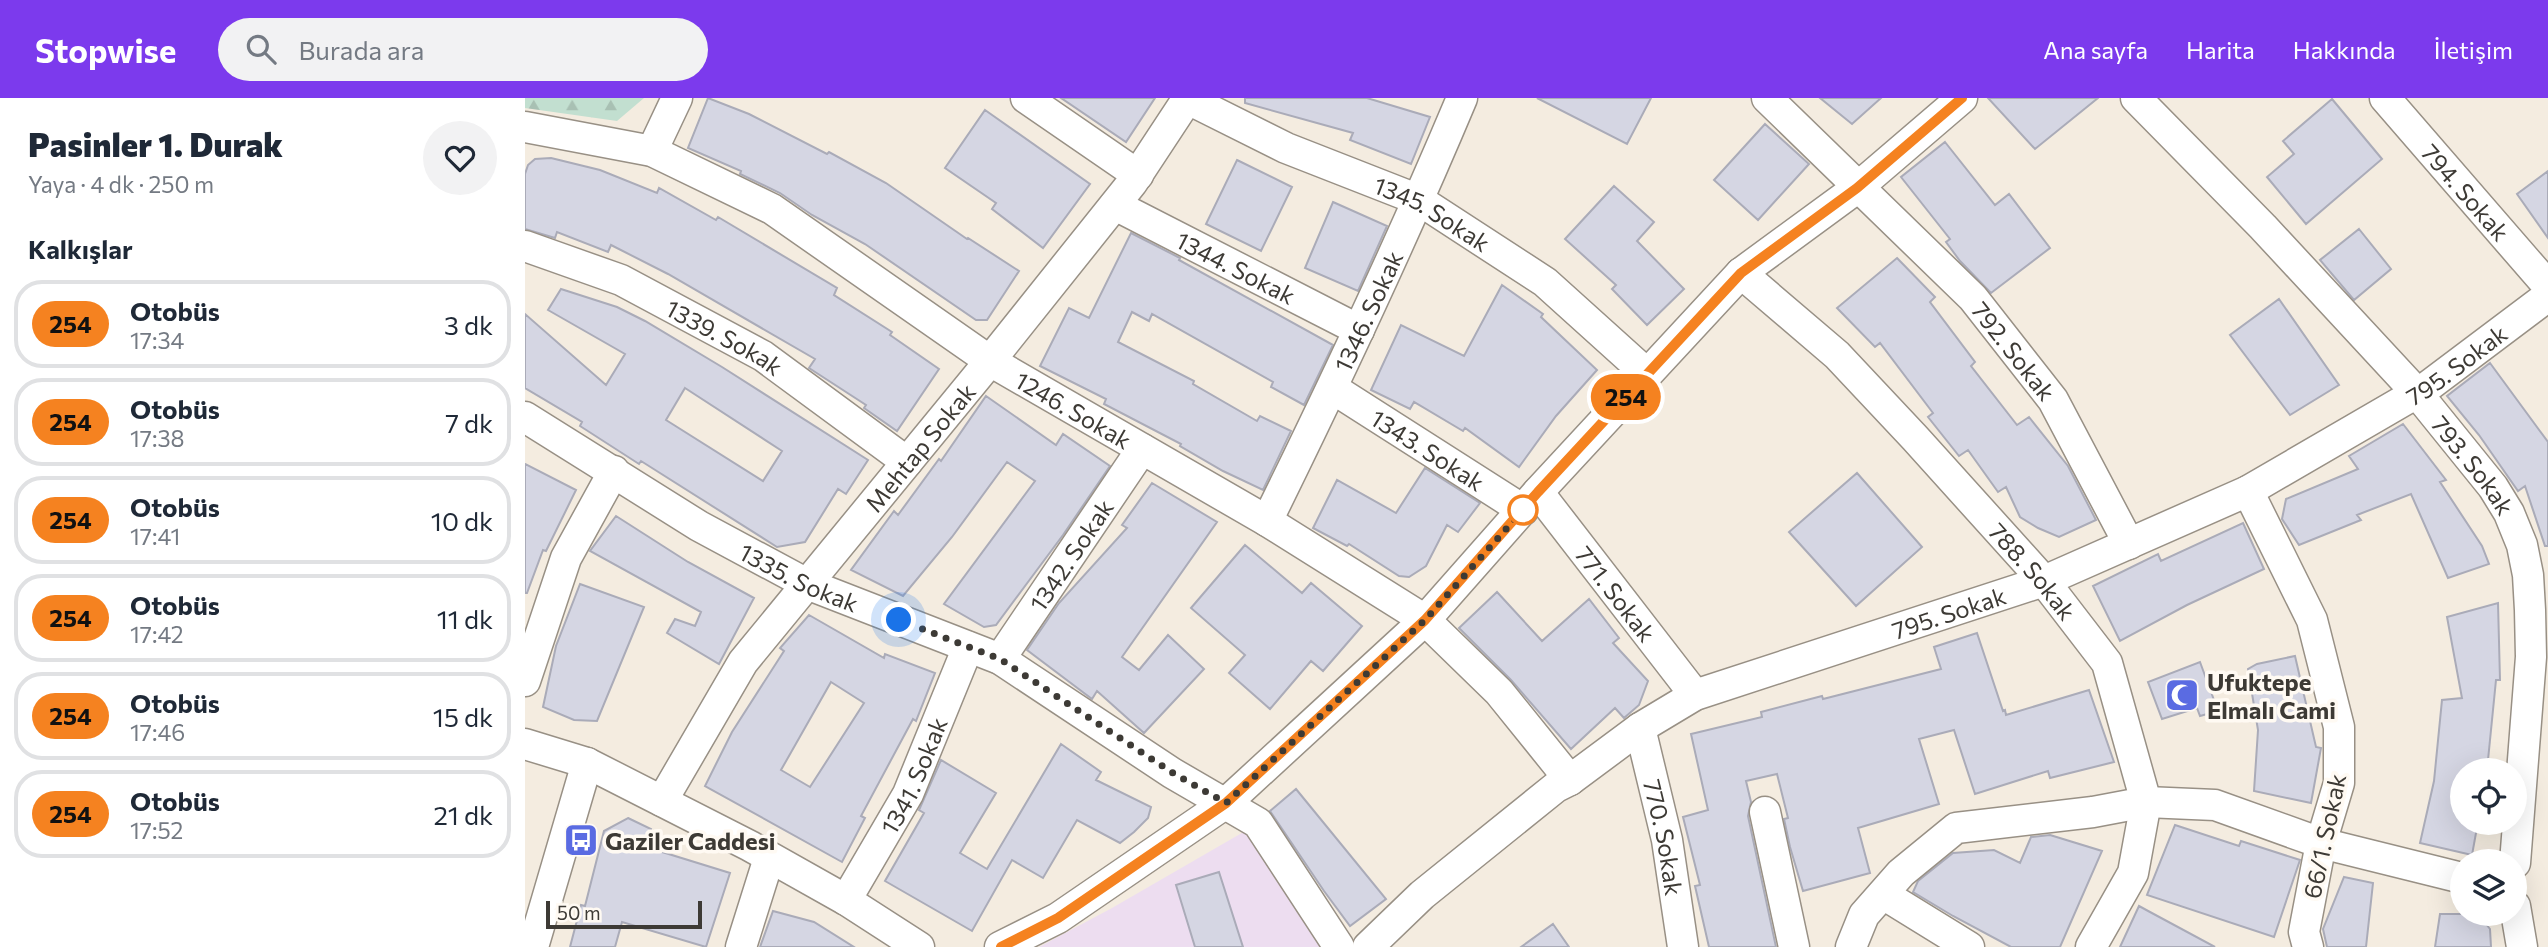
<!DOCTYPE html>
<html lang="tr">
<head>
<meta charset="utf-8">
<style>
  body { margin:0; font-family:Commissioner,sans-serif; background:#f2f2f3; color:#1f2937; height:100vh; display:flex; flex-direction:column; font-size:26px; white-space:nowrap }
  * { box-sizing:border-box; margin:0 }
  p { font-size:23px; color:#747a83 }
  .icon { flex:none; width:38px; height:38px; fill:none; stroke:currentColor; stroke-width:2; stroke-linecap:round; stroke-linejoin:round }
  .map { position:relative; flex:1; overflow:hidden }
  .panel { display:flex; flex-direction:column; background:#fff; width:525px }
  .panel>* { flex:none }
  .badge { padding:0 14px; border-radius:23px; font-size:24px; line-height:46px }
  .fabs { position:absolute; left:1925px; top:660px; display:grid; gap:14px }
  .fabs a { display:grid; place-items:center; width:77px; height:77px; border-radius:50%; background:#fff; box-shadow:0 7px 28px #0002; font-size:35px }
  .scale { position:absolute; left:21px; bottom:18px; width:156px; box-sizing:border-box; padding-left:7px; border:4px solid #3d3a35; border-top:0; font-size:19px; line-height:24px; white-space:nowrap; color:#3d3a35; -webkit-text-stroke:5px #fffaf3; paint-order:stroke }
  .you { position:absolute; width:35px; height:35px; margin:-18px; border:5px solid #fff; border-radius:50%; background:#1a73e8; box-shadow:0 0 0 10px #1a73e833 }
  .map>.badge { position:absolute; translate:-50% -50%; box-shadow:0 0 0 4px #fff }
  h2 { padding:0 28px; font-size:26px; line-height:63px }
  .round { display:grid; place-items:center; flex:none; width:74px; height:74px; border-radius:37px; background:#f2f2f3 }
  .overview { display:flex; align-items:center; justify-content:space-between; height:119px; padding:0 28px }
  h1 { font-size:33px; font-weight:800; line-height:52px }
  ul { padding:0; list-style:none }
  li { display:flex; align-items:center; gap:21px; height:88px; margin:0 14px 10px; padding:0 14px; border:4px solid #e0e1e3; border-radius:28px }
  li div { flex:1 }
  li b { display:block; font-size:26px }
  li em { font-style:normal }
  li .badge { min-width:77px; font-weight:700; text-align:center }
  header { display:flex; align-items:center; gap:42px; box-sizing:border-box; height:98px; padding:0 35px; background:#7c3aed; color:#fff }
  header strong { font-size:33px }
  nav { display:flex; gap:38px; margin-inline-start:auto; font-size:24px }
  .search { width:490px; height:63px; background:#f2f2f3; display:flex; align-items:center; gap:18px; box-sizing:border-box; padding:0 24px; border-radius:38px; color:#747a83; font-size:26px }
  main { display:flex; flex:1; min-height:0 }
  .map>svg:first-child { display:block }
  .education { fill:#edddf0 }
  .forest { fill:url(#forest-firs) }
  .building { fill:#d5d6e3; stroke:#aaabb8; stroke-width:2; fill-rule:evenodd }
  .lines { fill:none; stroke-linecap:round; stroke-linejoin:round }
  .minor-casing { stroke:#989085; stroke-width:33 }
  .minor { stroke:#fff; stroke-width:30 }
  .line-casing { stroke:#fff; stroke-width:16 }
  .line { stroke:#f58220; stroke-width:10 }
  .walk { stroke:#3d3a35; stroke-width:7; stroke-dasharray:0 12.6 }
  .stop-dot { fill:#fff; stroke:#f58220; stroke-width:3.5 }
  .labels { text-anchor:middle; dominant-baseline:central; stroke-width:7; stroke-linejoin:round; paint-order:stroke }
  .street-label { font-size:24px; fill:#3d3a35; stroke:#fffaf3 }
  .poi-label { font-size:24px; font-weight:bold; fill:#3d3a35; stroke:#fffaf3; text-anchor:start }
</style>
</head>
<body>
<header>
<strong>Stopwise</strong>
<div class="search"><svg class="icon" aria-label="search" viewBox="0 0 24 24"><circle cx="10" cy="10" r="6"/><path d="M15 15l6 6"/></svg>Burada ara</div>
<nav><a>Ana sayfa</a><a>Harita</a><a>Hakkında</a><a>İletişim</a></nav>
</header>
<main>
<section class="panel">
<div class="overview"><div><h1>Pasinler 1. Durak</h1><p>Yaya · 4 dk · 250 m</p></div><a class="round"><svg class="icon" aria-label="heart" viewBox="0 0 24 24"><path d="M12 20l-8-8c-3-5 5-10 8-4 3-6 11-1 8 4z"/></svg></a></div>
<h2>Kalkışlar</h2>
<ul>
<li><span class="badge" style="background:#f58220;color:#111">254</span><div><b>Otobüs</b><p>17:34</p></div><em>3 dk</em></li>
<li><span class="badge" style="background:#f58220;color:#111">254</span><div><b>Otobüs</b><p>17:38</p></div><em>7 dk</em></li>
<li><span class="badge" style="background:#f58220;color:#111">254</span><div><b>Otobüs</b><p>17:41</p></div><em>10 dk</em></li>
<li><span class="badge" style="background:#f58220;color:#111">254</span><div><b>Otobüs</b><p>17:42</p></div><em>11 dk</em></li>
<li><span class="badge" style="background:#f58220;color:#111">254</span><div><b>Otobüs</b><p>17:46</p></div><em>15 dk</em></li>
<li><span class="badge" style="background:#f58220;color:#111">254</span><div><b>Otobüs</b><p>17:52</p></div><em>21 dk</em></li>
</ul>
</section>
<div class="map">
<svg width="2023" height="849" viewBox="0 0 2023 849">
  <defs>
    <pattern id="forest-firs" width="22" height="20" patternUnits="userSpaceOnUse" patternTransform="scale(1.75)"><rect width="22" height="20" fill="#c2dfd0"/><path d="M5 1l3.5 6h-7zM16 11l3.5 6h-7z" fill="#a8c0b3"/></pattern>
  </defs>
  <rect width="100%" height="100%" fill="#f4ece0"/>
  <path class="education" d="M 722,732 L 799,849 L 514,849 L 587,810 Z"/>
  <path class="forest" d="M 0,0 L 119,0 L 92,23 L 0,10 Z"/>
  <path class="building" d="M 183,0 L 224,16 L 302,56 L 304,54 L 361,85 L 442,141 L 443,140 L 494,173 L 462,222 L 451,222 L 340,146 L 287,117 L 255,95 L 215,76 L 216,73 L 163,50 Z
    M 536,0 L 630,0 L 601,44 Z
    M 720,0 L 842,0 L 905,19 L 886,66 L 825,42 L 828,35 L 720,5 Z
    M 1012,0 L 1126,0 L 1102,46 Z
    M 1295,0 L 1356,0 L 1327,26 Z
    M 1463,0 L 1573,0 L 1510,51 Z
    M 1807,1 L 1857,61 L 1781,126 L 1742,79 L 1769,56 L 1758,43 Z
    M 460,12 L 565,86 L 518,150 L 467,111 L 471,105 L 420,70 Z
    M 1240,26 L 1284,66 L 1233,122 L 1189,82 Z
    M 1420,44 L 1470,107 L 1484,96 L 1525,150 L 1466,195 L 1435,163 L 1421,144 L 1425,141 L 1376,79 Z
    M 26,60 L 75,72 L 132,95 L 134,90 L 191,122 L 193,119 L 312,190 L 309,197 L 367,234 L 365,237 L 414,271 L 372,333 L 339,310 L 341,307 L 284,270 L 290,261 L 143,176 L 86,147 L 83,154 L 32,134 L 30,140 L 0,131 L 0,76 L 3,67 L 10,61 Z
    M 712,62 L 767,89 L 736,153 L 681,126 Z
    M 2023,73 L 2023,140 L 1992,96 Z
    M 1089,88 L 1129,124 L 1112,143 L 1159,191 L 1122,227 L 1087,191 L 1091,187 L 1040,141 Z
    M 808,104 L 862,128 L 833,193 L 780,170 Z
    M 1834,131 L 1866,171 L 1829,202 L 1795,162 Z
    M 606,135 L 655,160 L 654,162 L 808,247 L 779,307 L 746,289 L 748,284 L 627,216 L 624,223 L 607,214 L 593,244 L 669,283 L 668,286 L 732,323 L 735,318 L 766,333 L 738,392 L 698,373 L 655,348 L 656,346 L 579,306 L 581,301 L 515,268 L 544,210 L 564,220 Z
    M 1372,160 L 1410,199 L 1405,204 L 1450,264 L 1446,268 L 1492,327 L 1504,319 L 1543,368 L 1571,422 L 1534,439 L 1513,430 L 1495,419 L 1481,389 L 1473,394 L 1443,352 L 1434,358 L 1403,319 L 1408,315 L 1355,245 L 1350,249 L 1312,210 Z
    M 977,187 L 1018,216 L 1016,219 L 1072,272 L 1031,318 L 994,369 L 940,330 L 938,333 L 889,304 L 885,311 L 846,292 L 876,227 L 939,258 Z
    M 36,191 L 92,209 L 120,223 L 197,269 L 343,362 L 321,396 L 313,391 L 280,444 L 252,449 L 116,363 L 114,366 L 55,328 L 57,324 L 0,290 L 0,216 L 81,287 L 100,256 L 23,212 ZM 160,290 L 257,353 L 238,383 L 141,322 Z
    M 1754,201 L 1814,287 L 1765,317 L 1705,237 Z
    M 1965,265 L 2023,344 L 2023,448 L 2020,448 L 2000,388 L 1993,393 L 1954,337 L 1922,298 Z
    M 461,298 L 531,347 L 538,336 L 585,368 L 538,437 L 471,527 L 459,529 L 419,506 L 510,383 L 482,364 L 427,439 L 378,498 L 326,472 L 369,413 L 373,417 L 414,361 L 416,363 Z
    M 1878,326 L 1921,382 L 1915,384 L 1957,448 L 1964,466 L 1923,480 L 1886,396 L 1832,417 L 1836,422 L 1774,447 L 1757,421 L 1761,401 L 1833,371 L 1824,358 Z
    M 0,366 L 51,392 L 21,453 L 18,452 L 2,495 L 0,495 Z
    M 900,370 L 955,405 L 933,434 L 922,427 L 901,468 L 884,479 L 874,478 L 824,446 L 822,448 L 788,430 L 812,382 L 871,415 Z
    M 1332,375 L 1397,449 L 1331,508 L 1264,434 Z
    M 627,385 L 692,424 L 597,559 L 614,572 L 643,537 L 679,571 L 619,635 L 572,593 L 567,601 L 502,552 L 534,505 L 602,430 L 597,427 Z
    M 91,418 L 163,464 L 229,500 L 194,566 L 142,535 L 150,521 L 170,528 L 176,514 L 65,453 Z
    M 1718,425 L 1739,471 L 1662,507 L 1595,543 L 1568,488 L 1633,456 L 1636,463 Z
    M 720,447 L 777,495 L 786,485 L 837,528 L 798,573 L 786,563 L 745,611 L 704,575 L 720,557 L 666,510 Z
    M 55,486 L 119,509 L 72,623 L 49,622 L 18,609 L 31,548 Z
    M 972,494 L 1017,543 L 1064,501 L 1094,540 L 1088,545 L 1123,583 L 1114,607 L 1099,620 L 1090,610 L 1046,651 L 986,582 L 934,530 Z
    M 1973,505 L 1975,582 L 1971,582 L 1962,672 L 1937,672 L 1937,724 L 1953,724 L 1947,757 L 1895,745 L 1909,683 L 1917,602 L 1937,600 L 1922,519 Z
    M 284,517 L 359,560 L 360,556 L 410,575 L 391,623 L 388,621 L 336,718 L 340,720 L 317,764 L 180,688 L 207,634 L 259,553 L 255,550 ZM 306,584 L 339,605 L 285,689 L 256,672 Z
    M 1452,535 L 1478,613 L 1480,612 L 1481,617 L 1564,592 L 1589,664 L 1525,680 L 1523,673 L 1450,696 L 1429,632 L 1394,641 L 1414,706 L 1333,730 L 1345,775 L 1278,793 L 1265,749 L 1259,721 L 1263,720 L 1252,676 L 1221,683 L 1226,704 L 1223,718 L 1251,849 L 1184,849 L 1170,788 L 1175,787 L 1158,719 L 1183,712 L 1166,636 L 1237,619 L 1236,614 L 1297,598 L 1298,601 L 1416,571 L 1409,549 Z
    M 1770,558 L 1791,649 L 1796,650 L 1786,705 L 1729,693 L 1733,632 L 1723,571 L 1732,566 Z
    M 1675,564 L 1693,613 L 1675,618 L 1672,610 L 1637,621 L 1623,584 Z
    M 536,646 L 576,674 L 571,682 L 626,709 L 623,720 L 609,734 L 595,745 L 552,722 L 518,780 L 487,762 L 447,833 L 360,783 L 399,715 L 394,712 L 416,662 L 471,695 L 435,755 L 462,771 Z
    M 771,691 L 861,801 L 825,828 L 799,793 L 745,713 Z
    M 103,720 L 126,731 L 121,749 L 205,775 L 181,849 L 97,824 L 90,849 L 45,849 L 56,807 L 60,808 L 79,733 Z
    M 1650,727 L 1714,748 L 1716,743 L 1775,762 L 1749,839 L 1622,797 Z
    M 1525,737 L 1577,753 L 1535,849 L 1486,849 L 1428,818 L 1388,794 L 1393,783 L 1428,755 L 1469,752 L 1495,765 L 1506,739 Z
    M 694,774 L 718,849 L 670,849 L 651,787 Z
    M 1819,779 L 1848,785 L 1841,849 L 1802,849 L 1798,831 Z
    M 1614,808 L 1625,814 L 1690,849 L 1595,849 Z
    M 248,813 L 289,824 L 329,849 L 235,849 Z
    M 1915,816 L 1953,816 L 1965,831 L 1966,849 L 1910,849 Z
    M 1028,826 L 1044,849 L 996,849 Z"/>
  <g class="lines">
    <g class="minor-casing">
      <g id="minor">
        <path d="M 501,0 L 613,77"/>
        <path id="s1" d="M 1242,0 L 1448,200 L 1528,302 L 1604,446"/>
        <path id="s2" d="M 1611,0 L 1738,129 L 1892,295 L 1968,389 L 1984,415 L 1997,447 L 2003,477 L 2005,512 L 2006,559 L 1990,765"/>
        <path id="s3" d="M 1860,0 L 2023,188"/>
        <path id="s4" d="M 663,1 L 761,50 L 894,102 L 1020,184 L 1122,276"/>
        <path id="s5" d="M 0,29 L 127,53 L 247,111 L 465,263 L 742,423 L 900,522 L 974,594 L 1045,682"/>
        <path d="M 127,53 L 152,0"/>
        <path id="s6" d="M 590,107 L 834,232"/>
        <path id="s7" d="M 0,148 L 96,182 L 238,258 L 382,364"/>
        <path id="s8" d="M 1216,175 L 1312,257 L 1390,340 L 1519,483 L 1582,565 L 1621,704 L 1608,775 L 1566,849"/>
        <path id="s9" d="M 807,290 L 998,412"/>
        <path id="s10" d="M 0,319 L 174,428 L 282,486 L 475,561 L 647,675 L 733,725 L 814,849"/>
        <path d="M 1723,393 L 1787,522 L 1814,629 L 1814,685 L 1796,745 L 1779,834 L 1783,849"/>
        <path id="s11" d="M 1013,394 L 1170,597"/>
        <path id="s12" d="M 742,423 C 811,283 877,143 937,0"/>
        <path id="s13" d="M 475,561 L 617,351"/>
        <path d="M 0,583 L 41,460 L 89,373"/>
        <path id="s14" d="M 1115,630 L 1142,742 L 1158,849"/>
        <path d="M 0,646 L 62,665 L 225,748 L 321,802 L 394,849"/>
        <path id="s15" d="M 137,703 L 218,564 L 456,274 L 607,85 L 663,0"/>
        <path d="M 1240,714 L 1269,849"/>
        <path d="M 1358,796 L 1444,849"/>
        <path id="s16" d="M 321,802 L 383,696 L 443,549"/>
        <path d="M 1990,808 L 1997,849"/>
        <path d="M 8,849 L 62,665"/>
        <path d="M 216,849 L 244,760"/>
        <path d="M 475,849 L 533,820 L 701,705 L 900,522 L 1013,394 L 1216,175 L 1332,90 L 1437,0"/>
        <path id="s17" d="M 843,849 L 897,797 L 1031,689 L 1045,682 L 1115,630 L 1170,597 L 1519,483 L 1723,393 L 1902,289 L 2023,198"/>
        <path d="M 1326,849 L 1339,817 L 1376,775 L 1431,730 L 1568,714 L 1621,704 L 1690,707 L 1796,745 L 1937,780"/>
      </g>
    </g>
    <use href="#minor" class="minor"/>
  </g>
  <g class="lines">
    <g class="line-casing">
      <path id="line" d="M 476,849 L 533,820 L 701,705 L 900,522 L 1013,394 L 1216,175 L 1332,90 L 1437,0"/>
    </g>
    <use href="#line" class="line"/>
    <path class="walk" d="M 374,522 L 475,561 L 648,675 L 701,705 L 900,522 L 998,412"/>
  </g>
  <defs>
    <g id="mosque-square" transform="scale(1.75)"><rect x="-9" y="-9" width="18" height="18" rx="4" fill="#5a6be2" stroke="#fffaf3"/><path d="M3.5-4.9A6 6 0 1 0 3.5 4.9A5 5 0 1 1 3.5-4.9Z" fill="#fff"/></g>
    <g id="bus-square" transform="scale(1.75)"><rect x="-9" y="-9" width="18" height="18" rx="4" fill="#5a6be2" stroke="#fffaf3"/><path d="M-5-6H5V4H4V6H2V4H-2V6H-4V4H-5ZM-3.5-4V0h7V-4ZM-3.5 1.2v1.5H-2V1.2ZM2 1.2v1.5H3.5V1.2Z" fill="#fff"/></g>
  </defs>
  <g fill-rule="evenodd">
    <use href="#mosque-square" x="1657" y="597"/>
    <use href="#bus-square" x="56" y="742"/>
  </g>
  <circle class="stop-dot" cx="998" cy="412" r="14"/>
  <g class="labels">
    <g class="street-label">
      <text stroke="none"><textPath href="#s3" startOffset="124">794. Sokak</textPath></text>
      <text stroke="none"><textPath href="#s4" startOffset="270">1345. Sokak</textPath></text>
      <text stroke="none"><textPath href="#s6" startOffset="136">1344. Sokak</textPath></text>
      <text stroke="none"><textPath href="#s12" startOffset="233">1346. Sokak</textPath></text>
      <text stroke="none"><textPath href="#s7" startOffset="220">1339. Sokak</textPath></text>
      <text stroke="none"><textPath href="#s1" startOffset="354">792. Sokak</textPath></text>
      <text stroke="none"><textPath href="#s17" startOffset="1248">795. Sokak</textPath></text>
      <text stroke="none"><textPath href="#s5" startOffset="625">1246. Sokak</textPath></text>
      <text stroke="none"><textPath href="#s15" startOffset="439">Mehtap Sokak</textPath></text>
      <text stroke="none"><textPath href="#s9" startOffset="114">1343. Sokak</textPath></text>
      <text stroke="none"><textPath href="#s2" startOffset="499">793. Sokak</textPath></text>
      <text stroke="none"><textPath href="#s13" startOffset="126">1342. Sokak</textPath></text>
      <text stroke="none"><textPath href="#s8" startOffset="418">788. Sokak</textPath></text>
      <text stroke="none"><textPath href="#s10" startOffset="318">1335. Sokak</textPath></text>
      <text stroke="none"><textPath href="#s11" startOffset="128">771. Sokak</textPath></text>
      <text stroke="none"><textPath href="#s17" startOffset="681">795. Sokak</textPath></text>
      <text stroke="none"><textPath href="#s16" startOffset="142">1341. Sokak</textPath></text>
      <text transform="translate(1799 738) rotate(-78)">66/1. Sokak</text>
      <text stroke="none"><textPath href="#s14" startOffset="112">770. Sokak</textPath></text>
    </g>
    <g class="poi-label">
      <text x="1682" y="583">Ufuktepe<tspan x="1682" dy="28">Elmalı Cami</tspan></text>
      <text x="80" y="742">Gaziler Caddesi</text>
    </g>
  </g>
</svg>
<div class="fabs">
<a><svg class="icon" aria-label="locate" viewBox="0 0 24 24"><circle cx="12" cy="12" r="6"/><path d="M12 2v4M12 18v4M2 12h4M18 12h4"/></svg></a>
<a><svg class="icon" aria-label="layers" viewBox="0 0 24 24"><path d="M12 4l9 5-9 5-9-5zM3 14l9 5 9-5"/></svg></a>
</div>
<div class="scale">50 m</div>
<div class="you" style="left:374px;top:522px"></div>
<b class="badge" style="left:1101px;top:299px;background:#f58220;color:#111">254</b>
</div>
</main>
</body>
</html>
